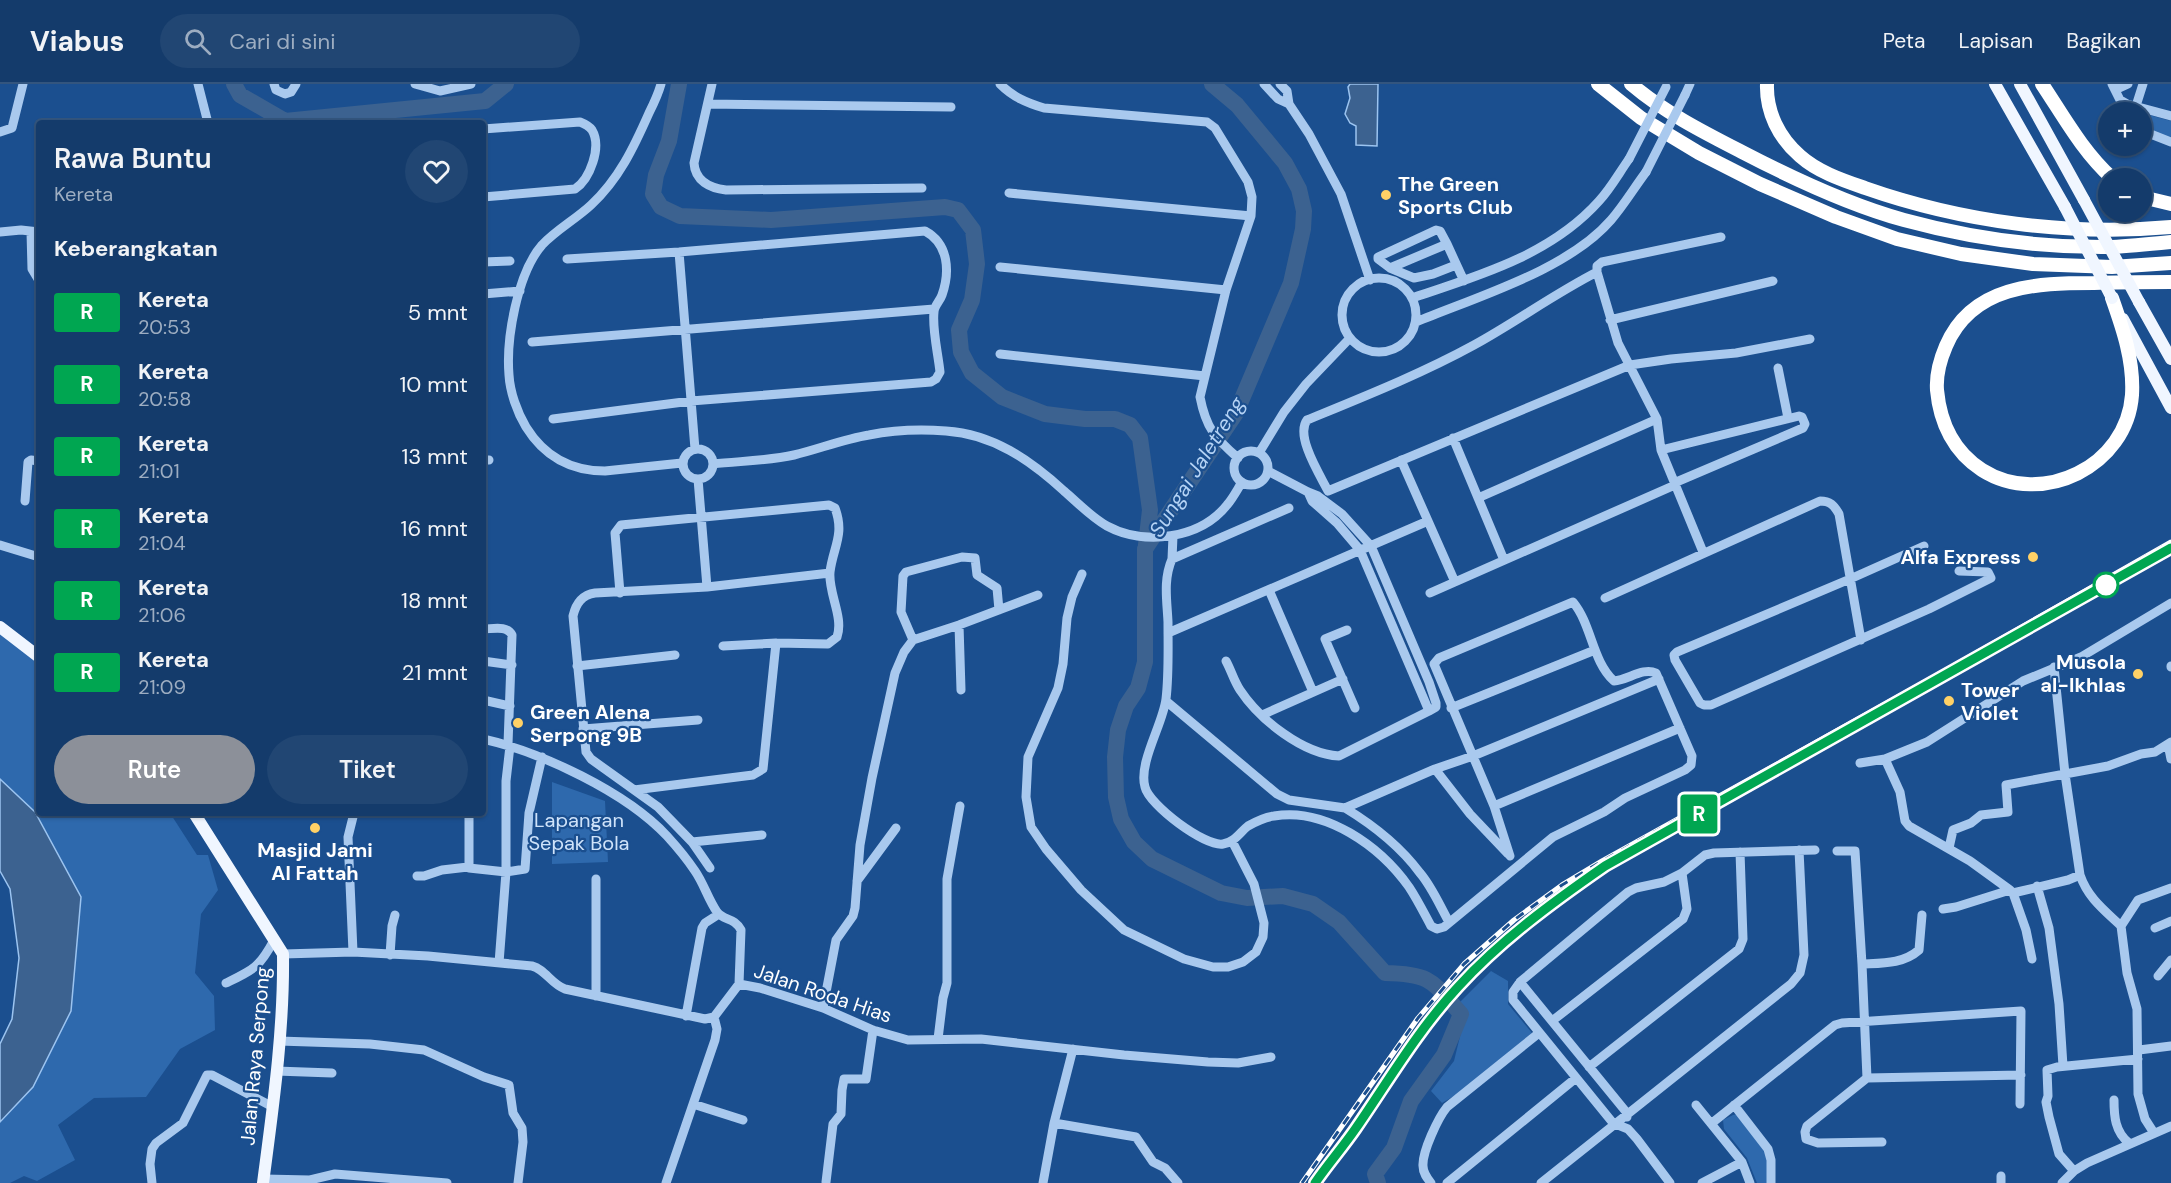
<!DOCTYPE html>
<html lang="id">
<head>
<meta charset="utf-8">
<style>
  body { margin:0; font-family:"DM Sans",sans-serif; background:#214673; color:#f1f3f6; height:100vh; display:flex; flex-direction:column; font-size:22px; white-space:nowrap }
  * { box-sizing:border-box; margin:0 }
  p { font-size:20px; color:#9dadc1 }
  .icon { flex:none; width:33px; height:33px; fill:none; stroke:currentColor; stroke-width:2; stroke-linecap:round; stroke-linejoin:round }
  .map { position:relative; flex:1; overflow:hidden }
  .panel { position:absolute; left:36px; top:36px; width:450px; height:696px; display:flex; flex-direction:column; background:#143b6b; border-radius:6px; box-shadow:0 2px 4px #0004,0 0 0 2px #33557e }
  .panel>* { flex:none }
  .badge { padding:0 12px; border-radius:4px; font-size:21px; line-height:39px }
  .fabs { position:absolute; left:2098px; top:18px; display:grid; gap:12px }
  .fabs a { display:grid; place-items:center; width:54px; height:54px; border-radius:50%; background:#143b6b; box-shadow:0 2px 4px #0004,0 0 0 2px #33557e; font-size:30px }
  .map>.badge { position:absolute; translate:-50% -50%; box-shadow:0 0 0 3px #fff }
  h2 { padding:0 18px; font-size:22px; line-height:54px }
  .round { display:grid; place-items:center; flex:none; width:63px; height:63px; border-radius:32px; background:#214673 }
  .head { display:flex; align-items:center; justify-content:space-between; height:102px; padding:0 18px }
  h1 { font-size:28px; font-weight:600; line-height:45px }
  .primary-button { display:flex; gap:12px; margin-top:auto; padding:12px 18px }
  .primary-button a { flex:1; height:69px; border-radius:36px; background:#8c9099; color:#fff; font-size:24px; font-weight:600; line-height:69px; text-align:center }
  .primary-button a+a { background:#214673; color:#f1f3f6 }
  ul { padding:0; list-style:none }
  li { display:flex; align-items:center; gap:18px; height:72px; padding:0 18px }
  li div { flex:1 }
  li b { display:block; font-size:22px }
  li em { font-style:normal }
  li .badge { min-width:66px; font-weight:700; text-align:center }
  header { display:flex; align-items:center; gap:36px; box-sizing:border-box; height:84px; padding:0 30px; background:#143b6b; border-bottom:2px solid #33557e }
  header strong { font-size:28px }
  nav { display:flex; gap:33px; margin-inline-start:auto; font-size:21px }
  .search { width:420px; height:54px; background:#214673; display:flex; align-items:center; gap:15px; box-sizing:border-box; padding:0 21px; border-radius:33px; color:#9dadc1; font-size:22px }
  .map>svg:first-child { display:block }
  .green { fill:#2e69ad }
  .water { fill:#3c6290; stroke:#9cc4f0; stroke-width:1.5 }
  .lines { fill:none; stroke-linecap:round; stroke-linejoin:round }
  .river { stroke:#3c6290; stroke-width:16 }
  .minor { stroke:#a9c9ee; stroke-width:9 }
  .major { stroke:#f0f6ff; stroke-width:12 }
  .highway { stroke:#fff; stroke-width:14 }
  .rail-casing { stroke:#fff; stroke-width:5 }
  .rail { stroke:#1b4f8f; stroke-width:3; stroke-dasharray:9; stroke-linecap:butt }
  .minor-bridge { stroke:#a9c9ee; stroke-width:9 }
  .major-bridge { stroke:#f0f6ff; stroke-width:12 }
  .line-casing { stroke:#fff; stroke-width:14 }
  .line { stroke:#00a651; stroke-width:9 }
  .poi-dot { fill:#ffd166; stroke:#1b4f8f; stroke-width:2 }
  .stop-dot { fill:#fff; stroke:#00a651; stroke-width:3 }
  .labels { text-anchor:middle; dominant-baseline:central; stroke-width:4.5; stroke-linejoin:round; paint-order:stroke }
  .poi-label { font-size:20px; font-weight:bold; fill:#fff; stroke:#1b4f8f; text-anchor:start }
  .park-label { font-size:20px; fill:#cfe3fa; stroke:#1b4f8f }
  .street-label { font-size:20px; fill:#fff; stroke:#1b4f8f }
  .water-label { font-size:21px; font-style:italic; fill:#b5d3f5; stroke:#1b4f8f }
</style>
</head>
<body>
<header>
<strong>Viabus</strong>
<div class="search"><svg class="icon" aria-label="search" viewBox="0 0 24 24"><circle cx="10" cy="10" r="6"/><path d="M15 15l6 6"/></svg>Cari di sini</div>
<nav><a>Peta</a><a>Lapisan</a><a>Bagikan</a></nav>
</header>
<div class="map">
<svg width="2171" height="1099" viewBox="0 0 2171 1099">
  <rect width="100%" height="100%" fill="#1b4f8f"/>
  <path class="green" d="M 2142,29 L 2171,37 L 2171,55 L 2142,42 Z
    M 0,547 L 39,575 L 39,729 L 170,729 L 197,771 L 208,771 L 218,806 L 201,830 L 195,889 L 214,912 L 215,946 L 180,965 L 146,1013 L 94,1014 L 58,1041 L 75,1076 L 37,1097 L 24,1092 L 10,1099 L 0,1099 L 0,1038 L 33,1003 L 35,728 L 0,695 Z
    M 552,698 L 605,717 L 608,778 L 552,780 Z
    M 1491,887 L 1508,897 L 1508,920 L 1532,949 L 1461,1008 L 1442,1019 L 1431,1007 L 1454,977 L 1465,932 L 1460,918 Z
    M 1738,1030 L 1765,1062 L 1771,1099 L 1757,1099 L 1747,1074 L 1724,1045 L 1723,1036 L 1733,1031 Z"/>
  <path class="water" d="M 1350,0 L 1378,0 L 1377,62 L 1356,61 L 1356,42 L 1350,39 L 1345,30 L 1350,14 L 1348,3 Z
    M 0,695 L 35,728 L 81,813 L 71,927 L 33,1003 L 0,1038 L 0,960 L 12,935 L 19,874 L 10,805 L 0,787 Z"/>
  <g class="lines">
    <path class="river" d="M 234,0 L 240,11 L 285,37 L 485,17 L 506,0
      M 679,0 L 669,57 L 656,91 L 653,110 L 661,123 L 680,132 L 771,136 L 945,123 L 958,126 L 973,146 L 977,180 L 972,216 L 959,246 L 961,268 L 972,289 L 1002,313 L 1045,330 L 1085,335 L 1115,335 L 1130,341 L 1140,354 L 1150,426 L 1146,461
      M 1212,0 L 1237,21 L 1285,79 L 1299,105 L 1304,127 L 1303,145 L 1291,199 L 1236,329 L 1145,465 L 1145,578 L 1138,604 L 1126,622 L 1118,646 L 1115,673 L 1116,713 L 1121,735 L 1134,758 L 1152,775 L 1221,809 L 1247,814 L 1283,812 L 1313,820 L 1339,838 L 1385,889 C 1432,890 1432,897 1461,930 L 1444,971 L 1411,1017 L 1394,1064 L 1375,1090 L 1378,1099"/>
    <path class="minor" d="M 198,0 L 208,39
      M 274,0 L 276,6 L 285,10 L 291,8 L 296,0
      M 415,0 L 440,7 L 471,0
      M 661,0 C 658,11 654,19 649,29 C 634,63 619,95 591,121 C 576,135 556,146 542,161 C 517,190 506,255 509,291 C 510,308 517,328 526,343 C 544,372 571,387 605,387 L 682,379
      M 712,0 L 694,79 C 695,97 710,104 726,106 L 922,104
      M 1000,0 C 1013,13 1027,19 1044,24 L 1207,38 L 1215,44 L 1248,98 L 1252,113 L 1251,132 L 1226,206 L 1200,313 C 1206,344 1215,354 1238,374
      M 1264,0 L 1278,15 L 1289,20
      M 1280,0 L 1287,7 L 1289,20 L 1309,50 L 1341,110 L 1370,196
      M 2112,0 L 2120,16 L 2127,20 L 2132,28
      M 2115,6 L 2128,0
      M 1685,11 L 1690,0
      M 708,20 L 951,23
      M 2127,20 L 2171,32
      M 2136,22 L 2143,0
      M 2142,42 L 2148,49 L 2171,58
      M 483,45 L 580,38 C 585,40 589,42 592,46 C 602,63 590,95 575,105 L 483,113
      M 0,48 L 12,44 L 23,0
      M 1009,109 L 1251,132
      M 0,148 L 21,146 L 39,148
      M 31,148 L 32,185 L 38,195
      M 1721,153 L 1602,178 L 1597,182 L 1597,188 C 1554,210 1516,238 1474,261 C 1421,290 1363,313 1307,336 C 1295,352 1320,391 1328,407 L 1630,281 L 1671,275 L 1736,269 L 1810,255
      M 1447,160 L 1440,147 L 1436,146 L 1378,173 L 1378,175 L 1390,184 L 1414,194 L 1433,190 L 1456,181
      M 679,168 L 695,365
      M 483,178 L 510,177
      M 1000,183 L 1226,206
      M 1390,184 L 1447,160 L 1464,197
      M 1597,188 L 1618,259 L 1657,335 L 1661,366 L 1703,468
      M1342 231a37 37 0 1 1 74 0a37 37 0 1 1-74 0Z
      M 483,210 L 520,207
      M 1412,214 C 1478,192 1551,171 1599,117 C 1611,104 1619,89 1629,75
      M 1610,236 L 1773,197
      M 1416,238 C 1476,213 1568,186 1611,136 C 1624,121 1634,104 1646,88
      M 532,258 L 934,225
      M 1000,270 L 1205,292
      M 1778,284 L 1788,334
      M 553,335 L 691,317 L 931,298 L 936,295 L 940,288 C 938,269 932,245 934,228 C 934,222 940,217 942,211 C 950,188 949,160 925,147 L 679,168 L 567,175
      M 1453,354 L 1504,476
      M683 380a15 15 0 1 1 30 0a15 15 0 1 1-30 0Z
      M 1661,366 L 1799,332 L 1802,333 L 1805,340 L 1803,344 L 1674,399
      M1234 384a17 17 0 1 1 34 0a17 17 0 1 1-34 0Z
      M 1259,369 L 1284,328 L 1306,300 L 1350,254
      M 483,376 L 489,376
      M 1401,376 L 1455,498
      M 713,380 C 739,377 768,377 794,371 C 819,365 844,355 869,351 C 894,346 920,345 946,347 C 993,350 1030,376 1064,407 C 1078,419 1091,433 1107,442 C 1144,462 1200,455 1227,421 C 1233,414 1237,406 1242,398
      M 698,395 L 707,503
      M 1308,408 L 1312,417 L 1337,439 L 1360,466 L 1429,627
      M 1478,414 L 1657,335
      M 25,417 L 28,378 L 31,376 L 39,377
      M 1289,424 L 1172,475 C 1163,496 1167,516 1168,538 C 1168,563 1169,590 1166,615 C 1163,640 1138,679 1145,703 C 1149,721 1205,763 1223,760 C 1235,758 1240,748 1248,742 C 1255,738 1266,733 1274,732 C 1325,723 1380,762 1409,803 C 1417,815 1424,829 1431,842 L 1437,845 L 1444,843 L 1553,753 L 1604,728 L 1625,714 L 1685,686 L 1691,681 L 1692,672 L 1656,589 C 1643,583 1628,596 1614,597 C 1592,577 1592,541 1573,518 L 1439,574 L 1434,580 L 1494,722 L 1510,772
      M 0,461 L 39,473
      M 1924,462 L 1850,495 L 1677,568 L 1674,571 L 1675,576 L 1700,619 L 1704,621 L 1711,621 L 1929,525 L 1991,494 L 1988,488 L 1959,487
      M 1172,475 L 1173,452
      M 1082,490 L 1072,513 L 1067,534 L 1063,580 L 1058,604 L 1028,673 L 1026,713 L 1031,743 L 1046,765 L 1081,806 L 1124,846 L 1184,875 L 1213,883 L 1228,883 L 1243,878 L 1256,868 L 1263,853 L 1264,839 L 1254,800 L 1232,757
      M 1269,506 L 1313,608
      M 620,509 L 615,449 L 621,441 L 829,421 L 835,424 C 845,451 833,463 830,488 C 828,509 844,533 837,553 L 828,560 L 776,559 L 723,562
      M 1430,509 L 1675,401
      M 1605,514 L 1820,417 C 1830,417 1834,421 1839,430 L 1861,556
      M 959,541 L 961,606
      M 483,545 C 493,545 507,541 512,551 L 508,660
      M 1347,546 L 1325,555 L 1355,624
      M 1168,549 L 1428,437
      M 913,556 L 901,528 L 903,492 L 906,488 L 962,473 L 975,474 L 977,491 L 997,504 L 999,526
      M 483,577 L 512,581
      M 1226,577 C 1231,586 1234,597 1240,606 C 1260,636 1303,670 1339,672 L 1429,627 L 1436,623 L 1436,619 L 1429,598 L 1371,462 L 1342,430 L 1318,412 L 1308,408 L 1268,387
      M 577,582 L 675,571
      M 2171,582 L 2171,583
      M 2054,583 L 2065,690 L 2080,791 C 2088,814 2104,826 2121,842 L 2127,889 L 2137,925 L 2138,1010 L 2145,1035 L 2154,1049
      M 483,616 L 510,622
      M 1166,617 L 1277,710 L 1289,716 L 1345,724 L 1435,685 L 1473,672 L 1659,595
      M 1451,624 L 1595,566
      M 1262,631 L 1343,595
      M 583,645 L 698,636
      M 483,655 C 541,668 626,708 667,752 C 677,763 687,775 695,787 C 704,800 708,815 717,828 C 724,837 734,833 741,846 L 739,900
      M 2168,660 L 2171,675
      M 1885,675 L 1900,708 L 1905,737 L 1909,742 L 1970,777 L 2010,806
      M 1860,679 L 1885,675 L 1927,658 L 2023,597 L 2081,573 L 2171,519
      M 1435,685 L 1470,730 L 1508,770
      M 634,706 L 753,691 L 763,685 L 776,559
      M 1494,722 L 1680,644
      M 1345,724 C 1373,741 1400,762 1420,789 C 1432,803 1440,822 1449,838
      M 469,729 L 469,784 L 506,788 L 525,785 L 529,729 L 542,673
      M 692,758 L 762,751
      M 1949,764 L 1953,746 L 1971,739 L 1981,731 L 2008,728 L 2006,701 L 2108,682 L 2141,670 L 2155,668 L 2171,658
      M 1837,767 L 1855,767 L 1862,880 L 1867,994
      M 710,784 L 692,758 L 658,723 L 591,675 L 586,668 L 573,532 C 576,519 582,511 595,509 L 707,503 L 830,489
      M 417,792 L 424,792 L 442,786 L 468,783
      M 596,795 L 596,912
      M 857,797 L 896,744
      M 2037,802 L 2049,844 L 2059,920 L 2063,982
      M 2013,809 L 2026,846 L 2032,875
      M 1943,825 L 1956,823 L 2010,806 L 2013,809 L 2068,796 L 2080,791
      M 2121,842 L 2138,816 L 2171,804
      M 2155,844 L 2171,837
      M 353,868 L 348,753 L 354,729
      M 283,870 L 353,868 L 428,872 L 532,882 C 545,885 551,900 565,905 L 705,935 L 714,933 L 739,900
      M 390,871 L 392,842 L 395,831
      M 499,879 L 506,788 L 506,697 L 510,662
      M 1862,880 C 1883,879 1903,880 1919,866 L 1922,831
      M 2158,892 L 2171,876
      M 1520,898 L 1627,1029 L 1627,1033
      M 226,899 C 253,886 259,884 274,856
      M 739,900 L 760,904 L 823,924 L 873,946 L 908,956 L 981,955 L 1124,971 L 1208,978 L 1238,979 L 1271,973
      M 823,924 L 836,856 L 853,832 L 855,824 L 860,761 L 872,694 L 895,589 L 904,568 L 913,556 L 959,541 L 1038,511
      M 686,932 L 702,844 L 705,839 L 719,830
      M 1552,937 L 1683,835 L 1687,825 L 1682,789
      M 938,955 L 943,914 L 947,899 L 947,795 L 960,722
      M 279,957 L 370,960 L 424,966 L 484,993 L 509,1001 L 513,1029 L 522,1044 L 523,1058 L 518,1099
      M 2139,966 L 2171,962
      M 1589,983 L 1739,865 L 1743,855 L 1740,768
      M 276,987 L 332,989
      M 2114,1016 C 2114,1032 2115,1048 2129,1059
      M 693,1020 L 743,1036
      M 1696,1021 L 1742,1078 L 1750,1099
      M 1734,1021 L 1768,1065 L 1771,1076 L 1771,1099
      M 1054,1039 L 1136,1053 L 1153,1078 L 1165,1084 L 1178,1099
      M 1712,1039 L 1835,941 L 1842,939 L 2021,927 L 2020,1020
      M 1882,1058 L 1818,1059 L 1806,1055 L 1805,1048 L 1807,1042 L 1867,994 L 2021,991
      M 2074,1087 L 2059,1070 L 2049,1033 L 2046,1018 L 2048,1012 L 2047,986 L 2057,983 L 2138,975
      M 2001,1092 L 2001,1099
      M 264,1095 L 310,1096 L 335,1090 L 447,1099
      M 826,1098 L 833,1040 L 841,1030 L 842,1006 L 844,995 L 866,995 L 873,946
      M 152,1099 L 150,1080 L 152,1065 L 156,1059 L 183,1039 L 207,991 L 212,991 L 273,1023
      M 666,1099 L 715,956 L 717,945 L 714,933
      M 1043,1099 L 1054,1039 L 1073,965
      M 1431,1099 C 1427,1094 1423,1089 1423,1082 C 1422,1068 1438,1034 1447,1023 L 1539,949
      M 1447,1099 L 1576,994
      M 1541,1099 L 1791,900 L 1800,889 L 1804,871 L 1799,766
      M 1670,1099 L 1637,1055 L 1628,1045 L 1613,1039 L 1513,916 L 1513,908 L 1520,898 L 1628,808 L 1636,804 L 1664,798 L 1682,789 L 1705,771 L 1714,769 L 1815,766
      M 1702,1099 L 1742,1078
      M 2062,1099 L 2074,1087 L 2087,1079 L 2171,1042"/>
    <path class="major" d="M 1995,0 L 2065,123
      M 2020,0 L 2084,116
      M 2139,218 L 2171,275
      M 2123,235 L 2171,324
      M 0,543 L 39,573
      M 194,729 L 283,870 C 284,947 273,1023 263,1099"/>
    <path class="highway" d="M 1598,0 L 1641,34 L 1699,69 L 1760,100 L 1836,133 L 1897,155 L 1961,170 L 2033,180 L 2112,183 L 2171,179
      M 1631,0 C 1665,29 1705,49 1744,69 C 1794,95 1849,121 1904,136 C 1970,154 2043,164 2112,163 C 2131,162 2151,160 2171,158
      M 1767,0 C 1766,28 1779,54 1800,72 C 1818,88 1842,96 1865,104 C 1962,138 2069,152 2171,143
      M 2042,0 C 2064,33 2083,68 2112,94
      M 2142,113 L 2171,120
      M 2112,214 C 2123,245 2134,277 2132,311 C 2127,382 2042,424 1982,386 C 1954,368 1940,339 1937,306 C 1936,292 1940,276 1946,262 C 1972,201 2036,199 2094,199 C 2119,198 2145,198 2171,198"/>
    <g class="rail-casing">
      <path id="rail" d="M 1302,1099 L 1418,934 L 1464,880 L 1514,836 L 1562,801 L 1602,777 L 1941,589 L 2171,458
        M 1315,1099 L 1355,1045 L 1418,951 L 1457,904 L 1503,858 L 1562,812"/>
    </g>
    <use href="#rail" class="rail"/>
    <path class="minor-bridge" d="M 1629,75 L 1666,3
      M 1646,88 L 1685,11"/>
    <path class="major-bridge" d="M 2084,116 L 2139,218
      M 2065,123 L 2112,214"/>
  </g>
  <g class="lines">
    <g class="line-casing">
      <path id="line" d="M 1315,1099 C 1328,1080 1343,1063 1356,1044 C 1389,996 1418,946 1458,903 C 1501,856 1553,818 1605,782 L 2171,464"/>
    </g>
    <use href="#line" class="line"/>
  </g>
  <g class="poi-dot">
    <circle cx="1386" cy="111" r="6"/>
    <circle cx="2033" cy="473" r="6"/>
    <circle cx="2138" cy="590" r="6"/>
    <circle cx="1949" cy="617" r="6"/>
    <circle cx="518" cy="639" r="6"/>
    <circle cx="315" cy="744" r="6"/>
  </g>
  <circle class="stop-dot" cx="2106" cy="501" r="12"/>
  <g class="labels">
    <g class="poi-label">
      <text x="1398" y="100">The Green<tspan x="1398" dy="23">Sports Club</tspan></text>
      <text x="2021" y="473" text-anchor="end">Alfa Express</text>
      <text x="2126" y="578" text-anchor="end">Musola<tspan x="2126" dy="23">al-Ikhlas</tspan></text>
      <text x="1961" y="606">Tower<tspan x="1961" dy="23">Violet</tspan></text>
      <text x="530" y="628">Green Alena<tspan x="530" dy="23">Serpong 9B</tspan></text>
      <text x="315" y="766" text-anchor="middle">Masjid Jami<tspan x="315" dy="23">Al Fattah</tspan></text>
    </g>
    <g class="park-label">
      <text x="579" y="736">Lapangan<tspan x="579" dy="23">Sepak Bola</tspan></text>
    </g>
    <g class="street-label">
      <text transform="translate(823 909) rotate(19)">Jalan Roda Hias</text>
      <text transform="translate(255 972) rotate(-85)">Jalan Raya Serpong</text>
    </g>
    <g class="water-label">
      <text transform="translate(1197 383) rotate(-58)">Sungai Jaletreng</text>
    </g>
  </g>
</svg>
<div class="fabs">
<a>+</a>
<a>−</a>
</div>
<b class="badge" style="left:1699px;top:730px;background:#00a651;color:#fff">R</b>
<section class="panel">
<div class="head"><div><h1>Rawa Buntu</h1><p>Kereta</p></div><a class="round"><svg class="icon" aria-label="heart" viewBox="0 0 24 24"><path d="M12 20l-8-8c-3-5 5-10 8-4 3-6 11-1 8 4z"/></svg></a></div>
<h2>Keberangkatan</h2>
<ul>
<li><span class="badge" style="background:#00a651;color:#fff">R</span><div><b>Kereta</b><p>20:53</p></div><em>5 mnt</em></li>
<li><span class="badge" style="background:#00a651;color:#fff">R</span><div><b>Kereta</b><p>20:58</p></div><em>10 mnt</em></li>
<li><span class="badge" style="background:#00a651;color:#fff">R</span><div><b>Kereta</b><p>21:01</p></div><em>13 mnt</em></li>
<li><span class="badge" style="background:#00a651;color:#fff">R</span><div><b>Kereta</b><p>21:04</p></div><em>16 mnt</em></li>
<li><span class="badge" style="background:#00a651;color:#fff">R</span><div><b>Kereta</b><p>21:06</p></div><em>18 mnt</em></li>
<li><span class="badge" style="background:#00a651;color:#fff">R</span><div><b>Kereta</b><p>21:09</p></div><em>21 mnt</em></li>
</ul>
<div class="primary-button"><a>Rute</a><a>Tiket</a></div>
</section>
</div>
</body>
</html>
